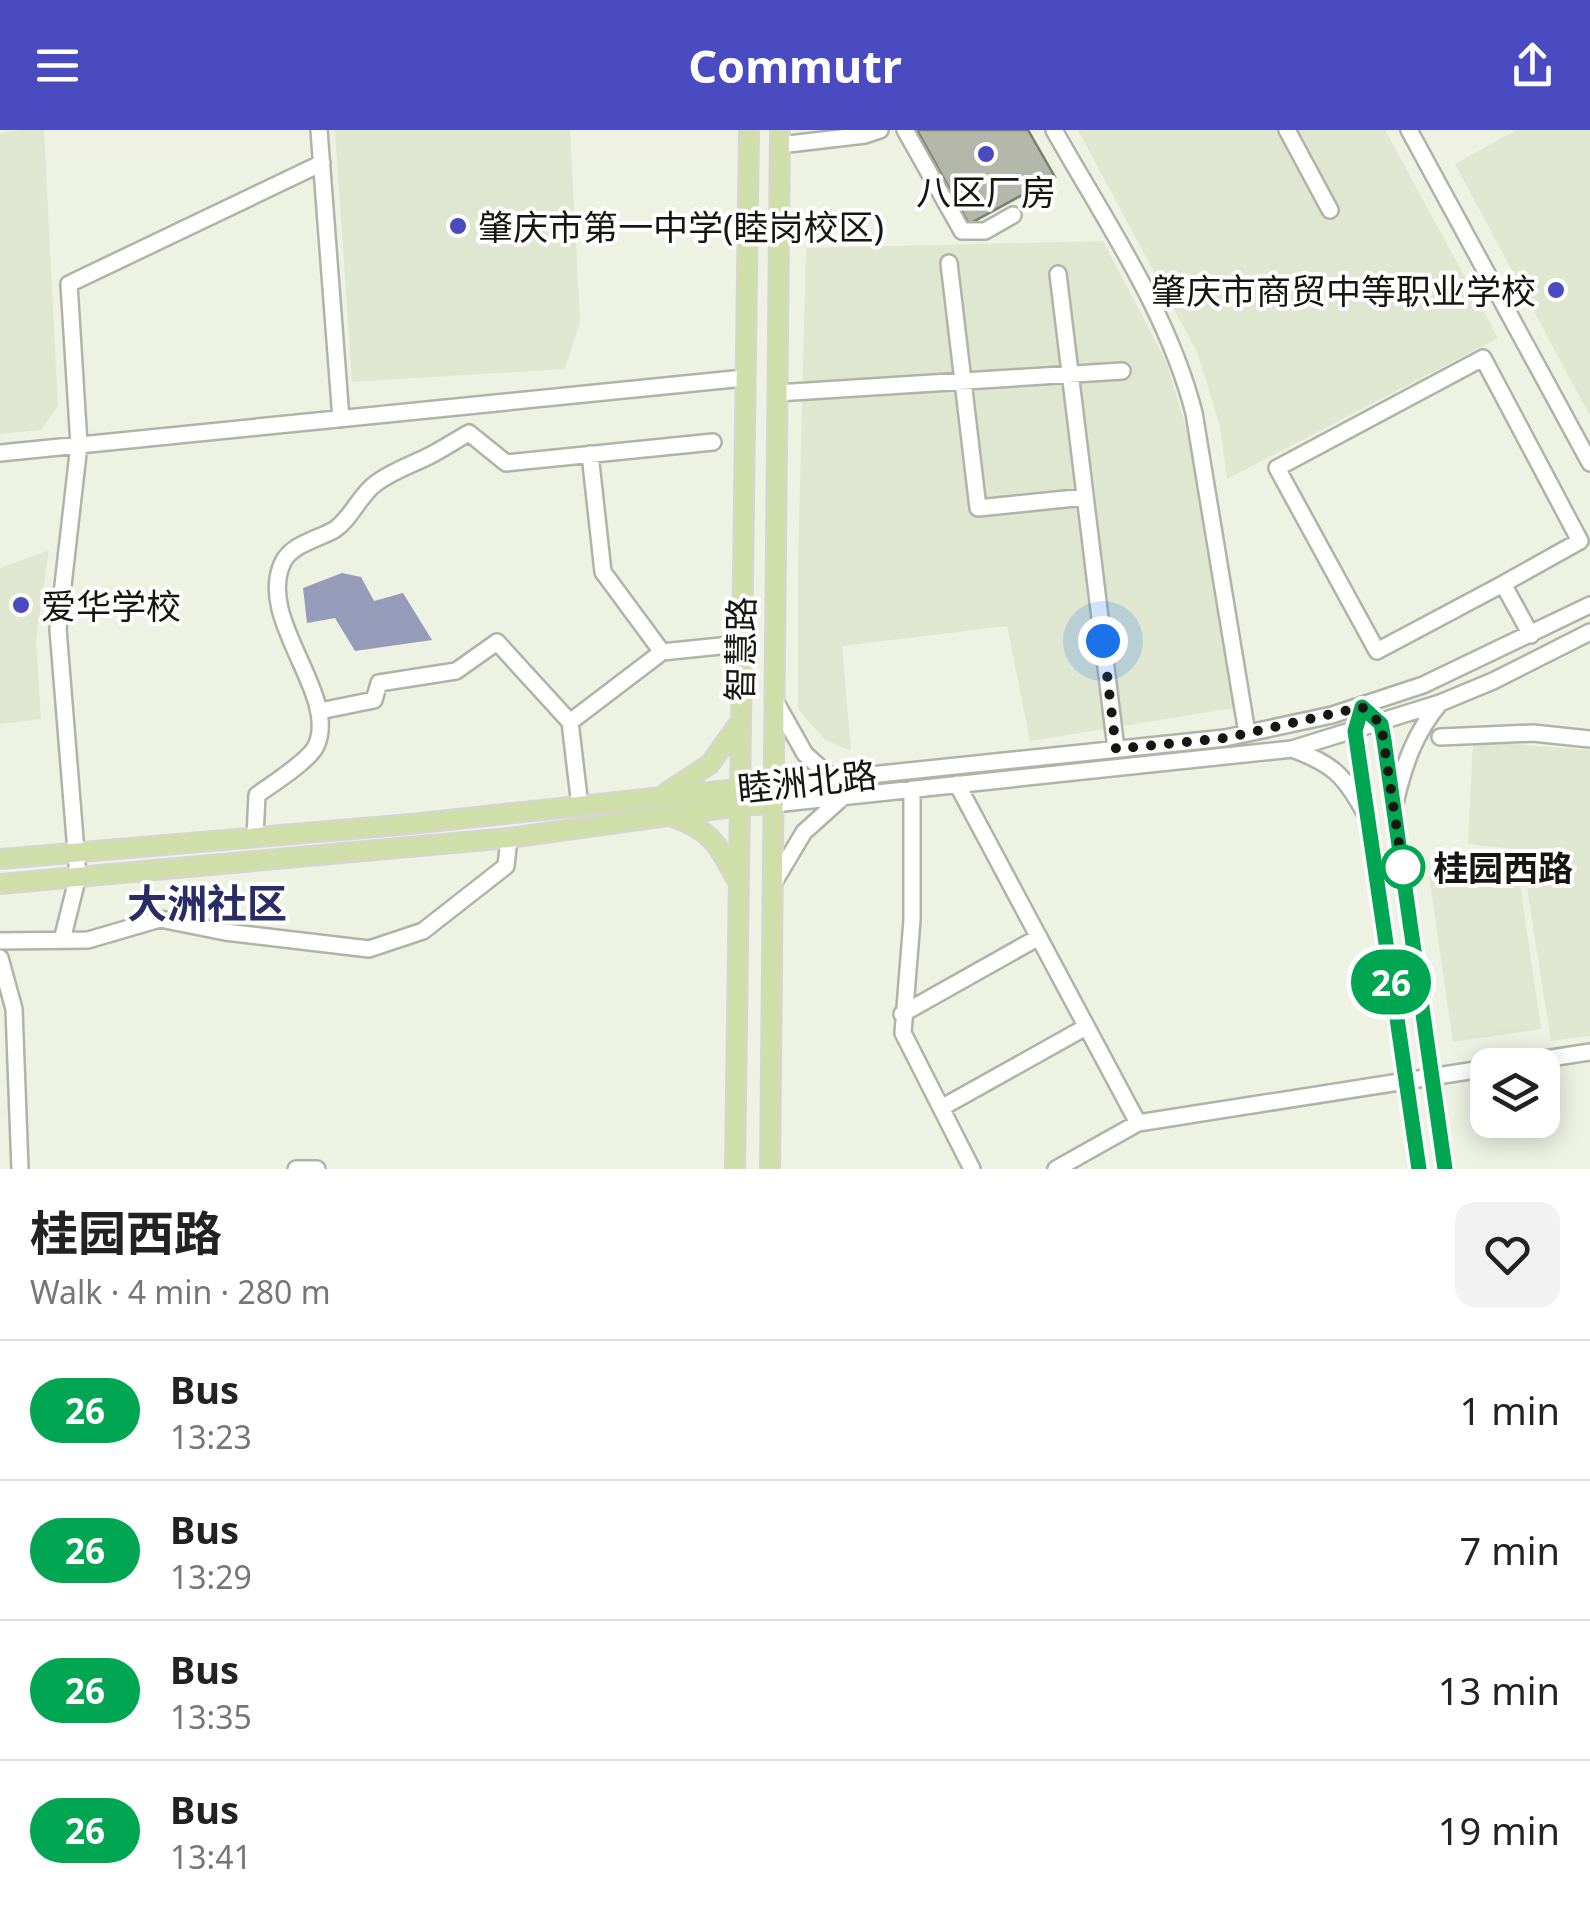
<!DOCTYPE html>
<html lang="en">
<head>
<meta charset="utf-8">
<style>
  body { margin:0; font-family:"Noto Sans","Noto Sans SC",sans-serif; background:#f2f2f2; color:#222; height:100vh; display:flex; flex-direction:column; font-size:38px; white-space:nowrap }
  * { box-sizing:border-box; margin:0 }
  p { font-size:32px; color:#767676 }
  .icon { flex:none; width:55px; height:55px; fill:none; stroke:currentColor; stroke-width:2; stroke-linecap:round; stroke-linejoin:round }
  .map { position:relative; height:1039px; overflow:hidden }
  .side { display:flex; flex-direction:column; background:#fff; flex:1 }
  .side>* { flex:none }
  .badge { padding:0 20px; border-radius:32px; font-size:35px; line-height:65px }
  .tools { position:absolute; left:1470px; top:918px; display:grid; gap:20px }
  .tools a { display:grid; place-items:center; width:90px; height:90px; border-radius:20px; background:#fff; box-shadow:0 5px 25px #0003; font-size:50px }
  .you { position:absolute; width:50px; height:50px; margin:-25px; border:8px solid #fff; border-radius:50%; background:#1a73e8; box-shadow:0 0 0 15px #1a73e833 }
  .map>.badge { position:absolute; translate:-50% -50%; box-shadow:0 0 0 5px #fff }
  .round { display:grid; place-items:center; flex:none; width:105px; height:105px; border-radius:20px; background:#f2f2f2 }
  .summary { display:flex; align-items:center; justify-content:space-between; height:170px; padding:0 30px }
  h1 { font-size:48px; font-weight:700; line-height:75px }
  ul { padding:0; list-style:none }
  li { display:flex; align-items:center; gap:30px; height:140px; padding:0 30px; border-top:2px solid #e0e0e0 }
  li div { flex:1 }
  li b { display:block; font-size:38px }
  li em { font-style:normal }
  li .badge { min-width:110px; font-weight:700; text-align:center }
  header { display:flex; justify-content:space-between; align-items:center; height:130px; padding:0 30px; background:#4b4bc1; color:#fff; font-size:45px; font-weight:700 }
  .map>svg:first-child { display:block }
  .built { fill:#e0e7d1 }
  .water { fill:#969bba }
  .building { fill:#b3b8aa; stroke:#7a7f72; stroke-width:2.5 }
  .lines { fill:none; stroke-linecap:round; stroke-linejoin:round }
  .minor-casing { stroke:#b0b4a7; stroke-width:20 }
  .major-casing { stroke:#d5d5d4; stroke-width:22 }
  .minor { stroke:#fff; stroke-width:15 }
  .major { stroke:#d0dfaa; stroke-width:18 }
  .line-casing { stroke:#fff; stroke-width:22 }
  .line { stroke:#00a651; stroke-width:15 }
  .walk { stroke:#161712; stroke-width:10; stroke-dasharray:0 18 }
  .poi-dot { fill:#4b4bc1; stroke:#fff; stroke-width:4 }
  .stop-dot { fill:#fff; stroke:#00a651; stroke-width:5 }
  .labels { text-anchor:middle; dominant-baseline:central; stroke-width:8; stroke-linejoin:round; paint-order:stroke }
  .poi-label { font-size:35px; fill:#161712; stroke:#fff; text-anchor:start }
  .street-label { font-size:35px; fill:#161712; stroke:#fff }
  .stop-label { font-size:35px; font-weight:bold; fill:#161712; stroke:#fff; text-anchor:start }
  .quarter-label { font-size:40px; font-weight:bold; fill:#2a2c66; stroke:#fff }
</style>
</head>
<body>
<header><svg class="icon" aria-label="menu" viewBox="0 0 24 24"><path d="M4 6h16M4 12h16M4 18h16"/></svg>Commutr<svg class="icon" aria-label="share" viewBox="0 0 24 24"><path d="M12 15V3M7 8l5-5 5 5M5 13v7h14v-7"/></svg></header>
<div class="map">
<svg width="1590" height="1039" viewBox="0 0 1590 1039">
  <rect width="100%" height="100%" fill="#edf2e3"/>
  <path class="built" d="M 23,0 L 44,0 L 58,276 L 41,300 L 0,304 L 0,3 Z
    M 335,0 L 570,0 L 580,191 L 565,239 L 352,252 Z
    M 1078,0 L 1385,0 L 1498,208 L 1227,349 L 1220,296 L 1197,222 Z
    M 1516,0 L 1590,0 L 1590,286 L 1455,34 Z
    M 1103,111 L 1166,231 L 1189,307 L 1234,578 L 1030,611 L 1007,496 L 842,516 L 851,621 L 825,610 L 798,579 L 798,432 L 806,118 Z
    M 49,420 L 36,511 L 41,589 L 0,594 L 0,438 Z
    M 1473,611 L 1590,620 L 1590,906 L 1551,911 L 1521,720 L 1468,714 Z
    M 1517,733 L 1541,899 L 1453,912 L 1429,746 Z"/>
  <path class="water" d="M 342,443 L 361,447 L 374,471 L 403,463 L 432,510 L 355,521 L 335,488 L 307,493 L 303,458 Z"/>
  <path class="building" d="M 917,0 L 1028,0 L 1055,47 L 969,94 Z"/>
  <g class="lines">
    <g class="minor-casing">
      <path id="minor" d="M 319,0 L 341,289
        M 905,0 L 962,101 L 985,101 L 1013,85
        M 1054,0 C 1105,91 1168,181 1194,283 L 1247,603
        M 1287,0 L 1330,80
        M 1409,0 L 1590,333
        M 780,15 L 865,5 L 880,0
        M 949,133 L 978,378 L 1085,367
        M 1058,144 L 1116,619
        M 777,263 L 1122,241
        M 0,323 L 744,248
        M 1503,454 L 1377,521 L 1277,338 L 1483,228 L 1580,411 L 1503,454 L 1531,505
        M 662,522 L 740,514
        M 774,569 L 805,624 L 833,649
        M 320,581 L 374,570 L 379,553 L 456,541 L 497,512 L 570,592 L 580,676
        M 570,592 L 662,522 L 603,442 L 590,324
        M 1440,607 L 1533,603 L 1590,609
        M 1292,619 C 1333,634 1344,645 1365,683
        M 957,654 L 1138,993
        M 774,655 L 1225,608 L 1332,585 L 1423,555 L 1590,475
        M 912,659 L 912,790 L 903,903 L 972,1039
        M 1395,673 C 1404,635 1414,604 1440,573
        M 774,674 L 1292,619 L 1440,573 L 1493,551 L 1590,502
        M 255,707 L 257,665 C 272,654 309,631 316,616 C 340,565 255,489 283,432 C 292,414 318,409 334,400 C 351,389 359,366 375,354 C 392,341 411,335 429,326 C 443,319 456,310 469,303 L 506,333 L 713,312
        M 773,754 L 804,702 L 843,667
        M 62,810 L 78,746 L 58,499 L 79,315 L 69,154 L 322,33
        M 0,811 L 88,810 L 160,789 L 225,802 L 369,819 L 423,801 L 506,736 L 509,708
        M 0,828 L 14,879 L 20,1039
        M 902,884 L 1039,807
        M 1506,935 L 1590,922
        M 941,978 L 1086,897
        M 296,1039 L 317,1039
        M 1056,1039 L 1138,993 L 1488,938"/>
    </g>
    <g class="major-casing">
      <path id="major" d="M 666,663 L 710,634 L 737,596
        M 673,687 C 711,700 719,716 737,750
        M 0,729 L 411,694 L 774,655
        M 0,754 L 509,708 L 739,676 L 774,674
        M 735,1039 L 749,0
        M 770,1039 L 780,0
        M 1419,1039 L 1355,601 L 1362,577 L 1381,594 L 1384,610 L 1445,1039"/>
    </g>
    <use href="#minor" class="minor"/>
    <use href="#major" class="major"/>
  </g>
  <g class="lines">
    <g class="line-casing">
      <path id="line" d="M 1419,1039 L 1355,601 L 1362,577 L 1381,594 L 1384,610 L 1445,1039"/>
    </g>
    <use href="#line" class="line"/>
    <path class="walk" d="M 1103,511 L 1116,619 L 1226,608 L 1362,577 L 1381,594 L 1405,754 L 1403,737"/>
  </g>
  <g class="poi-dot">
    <circle cx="986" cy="24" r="10"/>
    <circle cx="458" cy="96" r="10"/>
    <circle cx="1556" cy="160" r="10"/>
    <circle cx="21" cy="475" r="10"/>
  </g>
  <circle class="stop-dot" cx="1403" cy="737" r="20"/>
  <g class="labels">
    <g class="poi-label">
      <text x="986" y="61" text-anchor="middle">八区厂房</text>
      <text x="478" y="96">肇庆市第一中学(睦岗校区)</text>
      <text x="1536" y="160" text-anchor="end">肇庆市商贸中等职业学校</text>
      <text x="41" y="475">爱华学校</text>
    </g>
    <g class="street-label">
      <text transform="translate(740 519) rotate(-89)">智慧路</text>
      <text transform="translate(807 651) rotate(-6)">睦洲北路</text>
    </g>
    <g class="stop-label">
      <text x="1433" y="737">桂园西路</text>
    </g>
    <g class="quarter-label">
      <text x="207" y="772">大洲社区</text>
    </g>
  </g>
</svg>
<div class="tools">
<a><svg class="icon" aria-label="layers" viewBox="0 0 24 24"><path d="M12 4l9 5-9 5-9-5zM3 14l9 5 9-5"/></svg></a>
</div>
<div class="you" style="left:1103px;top:511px"></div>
<b class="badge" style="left:1391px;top:852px;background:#00a651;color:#fff">26</b>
</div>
<section class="side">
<div class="summary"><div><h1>桂园西路</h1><p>Walk · 4 min · 280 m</p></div><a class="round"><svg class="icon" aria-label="heart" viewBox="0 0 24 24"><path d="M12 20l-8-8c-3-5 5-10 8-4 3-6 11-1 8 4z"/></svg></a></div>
<ul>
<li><span class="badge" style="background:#00a651;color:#fff">26</span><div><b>Bus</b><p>13:23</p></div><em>1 min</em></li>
<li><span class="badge" style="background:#00a651;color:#fff">26</span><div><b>Bus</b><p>13:29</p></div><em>7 min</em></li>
<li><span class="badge" style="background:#00a651;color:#fff">26</span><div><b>Bus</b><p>13:35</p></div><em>13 min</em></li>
<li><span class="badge" style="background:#00a651;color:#fff">26</span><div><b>Bus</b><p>13:41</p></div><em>19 min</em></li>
</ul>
</section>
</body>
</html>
